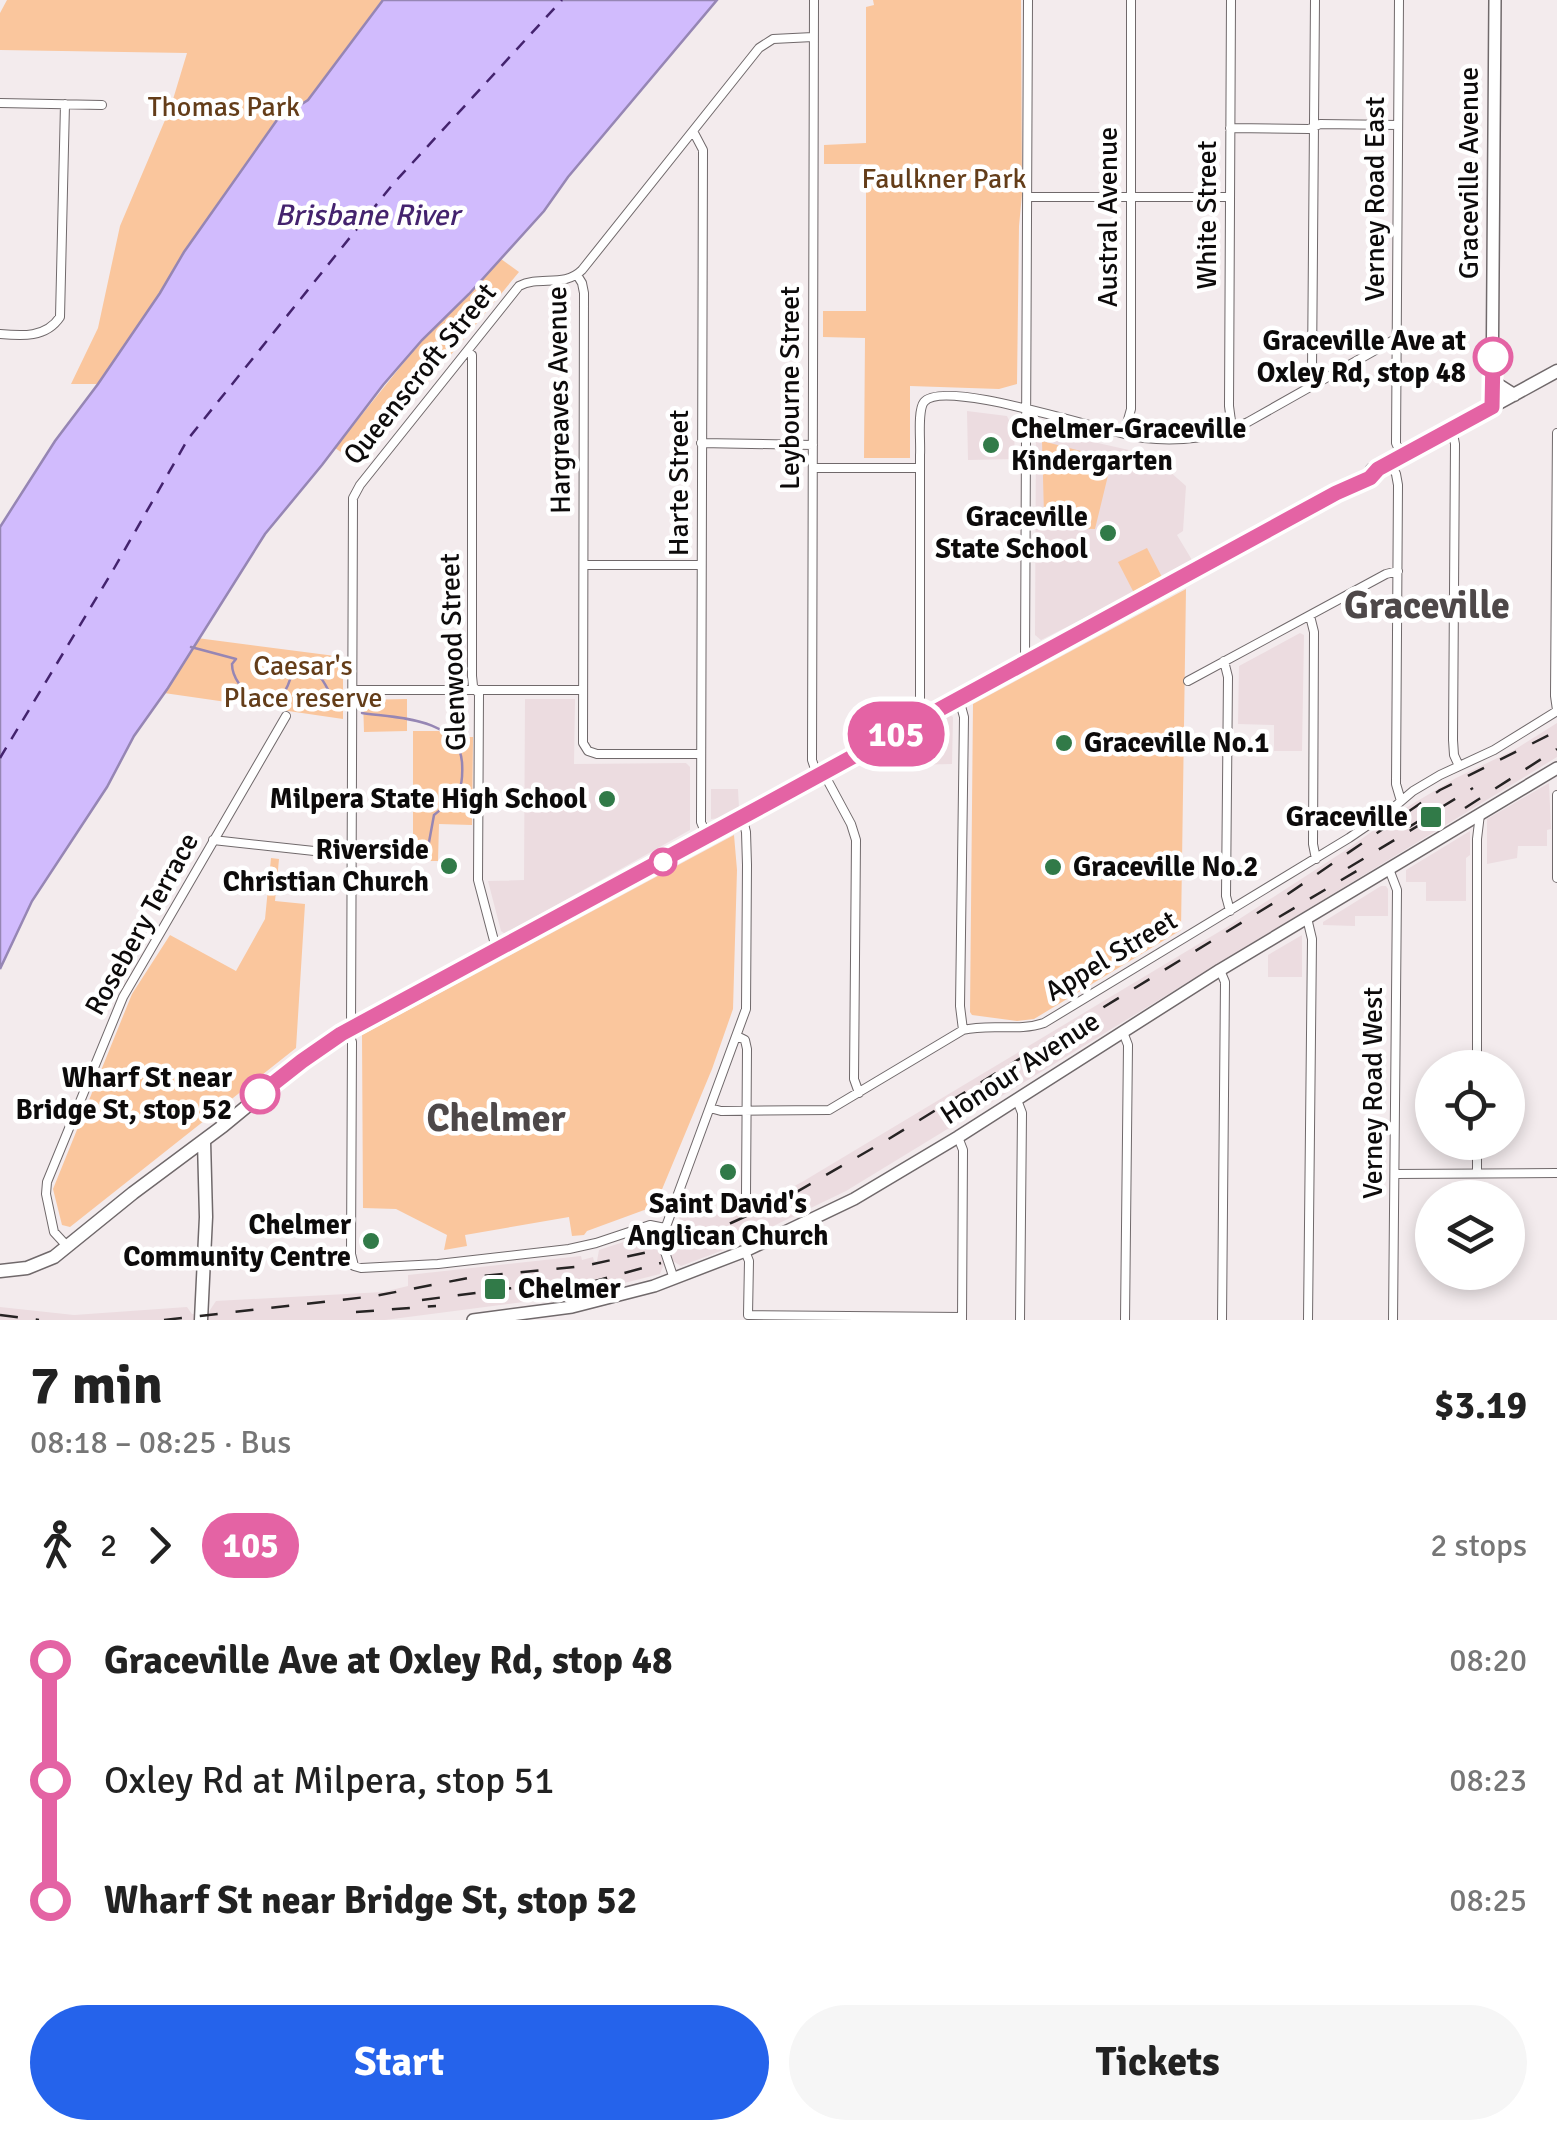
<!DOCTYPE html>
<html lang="en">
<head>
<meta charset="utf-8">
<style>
  body { margin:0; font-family:Signika,sans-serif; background:#f6f6f6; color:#222; height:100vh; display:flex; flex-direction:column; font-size:38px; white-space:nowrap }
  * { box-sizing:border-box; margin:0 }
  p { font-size:32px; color:#767676 }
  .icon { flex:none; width:55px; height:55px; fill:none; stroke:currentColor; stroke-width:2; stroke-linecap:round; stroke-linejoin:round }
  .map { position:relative; height:1320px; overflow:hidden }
  .details { display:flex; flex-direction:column; background:#fff; flex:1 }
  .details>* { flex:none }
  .badge { padding:0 20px; border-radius:32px; font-size:35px; line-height:65px }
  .controls { position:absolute; left:1415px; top:1050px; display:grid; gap:20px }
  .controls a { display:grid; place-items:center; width:110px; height:110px; border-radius:50%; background:#fff; box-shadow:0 5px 15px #0003; font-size:50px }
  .map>.badge { position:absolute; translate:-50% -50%; box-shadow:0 0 0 5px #fff }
  .legs { display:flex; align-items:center; gap:15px; height:110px; padding:0 30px; font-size:32px }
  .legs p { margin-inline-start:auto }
  .head { display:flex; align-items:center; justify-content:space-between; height:170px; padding:0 30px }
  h1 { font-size:55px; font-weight:800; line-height:75px }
  .action { display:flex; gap:20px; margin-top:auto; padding:20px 30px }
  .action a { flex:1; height:115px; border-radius:60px; background:#2563eb; color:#fff; font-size:40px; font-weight:800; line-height:115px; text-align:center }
  .action a+a { background:#f6f6f6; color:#222 }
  ul { padding:0 30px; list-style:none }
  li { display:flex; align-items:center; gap:35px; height:120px; font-size:38px }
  li i { display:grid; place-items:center; width:15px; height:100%; margin:0 12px; background:currentColor }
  li i::after { content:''; width:25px; height:25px; margin:-12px; border:8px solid; border-radius:50%; background:#fff }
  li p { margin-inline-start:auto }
  li:first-child i { background:linear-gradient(#0000 50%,currentColor 0) }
  li:last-child i { background:linear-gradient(currentColor 50%,#0000 0) }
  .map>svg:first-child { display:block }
  .built { fill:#ecdce0 }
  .green { fill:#fac69d }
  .water { fill:#d1bbfd; stroke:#9686b4; stroke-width:2.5 }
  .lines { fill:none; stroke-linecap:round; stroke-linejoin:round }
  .stream { stroke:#9686b4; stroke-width:2.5 }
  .ferry { stroke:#44236e; stroke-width:2.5; stroke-dasharray:12 10; stroke-linecap:butt }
  .street-casing { stroke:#70696b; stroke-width:10 }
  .secondary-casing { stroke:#70696b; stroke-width:14 }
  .primary-casing { stroke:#70696b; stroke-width:15 }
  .street { stroke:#fff; stroke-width:8 }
  .secondary { stroke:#fff; stroke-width:11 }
  .primary { stroke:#fff; stroke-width:12 }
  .rail { stroke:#262323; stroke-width:2.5; stroke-dasharray:18 18; stroke-linecap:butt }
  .line-1-casing { stroke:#fff; stroke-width:22 }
  .line-1 { stroke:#e463a4; stroke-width:15 }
  .stop-1-dot { fill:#fff; stroke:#e463a4; stroke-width:5 }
  .poi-dot { fill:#317a48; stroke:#fff; stroke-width:4 }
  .labels { text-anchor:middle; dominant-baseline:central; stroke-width:9; stroke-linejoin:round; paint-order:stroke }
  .park-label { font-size:28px; fill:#643d19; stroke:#fff }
  .street-label { font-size:28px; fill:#0d0b0b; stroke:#fff }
  .stop-label { font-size:28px; font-weight:bold; fill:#0d0b0b; stroke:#fff; text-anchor:end }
  .poi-label { font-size:28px; font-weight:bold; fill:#0d0b0b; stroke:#fff; text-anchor:end }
  .water-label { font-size:30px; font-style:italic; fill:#44236e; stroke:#fff }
  .district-label { font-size:38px; font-weight:bold; fill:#4e4849; stroke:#fff }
</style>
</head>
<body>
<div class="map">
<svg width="1557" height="1320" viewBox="0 0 1557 1320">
  <rect width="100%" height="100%" fill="#f3ebed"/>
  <path class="built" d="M 967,411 L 1007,416 L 1014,430 L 1015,459 L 968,460 Z
    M 1036,429 L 1151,455 L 1186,486 L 1183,531 L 1177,535 L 1192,560 L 1134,593 L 1041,640 L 1035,635 Z
    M 1300,633 L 1304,635 L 1302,751 L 1274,751 L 1274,725 L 1238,724 L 1239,666 Z
    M 525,699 L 575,699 L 574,764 L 686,763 L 690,767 L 690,830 L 505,934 L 501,931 L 488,881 L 524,880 Z
    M 950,715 L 953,717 L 952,764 L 910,765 L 910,734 Z
    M 1557,723 L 1557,757 L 846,1191 L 726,1249 L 681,1266 L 673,1261 L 668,1244 L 670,1243 L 680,1217 L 738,1202 L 740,1211 L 756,1206 L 802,1182 L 1227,927 L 1349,848 L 1399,812 L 1456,778 L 1514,750 Z
    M 1549,783 L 1551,829 L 1547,830 L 1547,846 L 1518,846 L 1517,858 L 1487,864 L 1487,819 Z
    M 711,789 L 738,789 L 739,808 L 722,818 L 711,819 Z
    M 1470,831 L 1470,855 L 1466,858 L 1466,901 L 1426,901 L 1426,882 L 1406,882 L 1406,870 Z
    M 1381,886 L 1386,886 L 1388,889 L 1388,916 L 1355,916 L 1355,926 L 1323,925 L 1323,922 Z
    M 1302,935 L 1302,977 L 1268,977 L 1268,955 Z
    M 642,1236 L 658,1247 L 664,1264 L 660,1274 L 604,1288 L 602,1283 L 599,1284 L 601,1289 L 563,1297 L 385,1320 L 206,1320 L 208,1313 L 216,1301 L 383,1292 L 408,1286 L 408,1275 L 581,1256 L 582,1260 L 593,1257 L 594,1261 L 597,1261 L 599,1250 Z
    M 0,1307 L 74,1315 L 187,1307 L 192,1314 L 195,1314 L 196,1320 L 0,1320 Z"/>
  <path class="green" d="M 7,0 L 383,0 L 308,100 L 276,120 L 184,252 L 160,293 L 98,384 L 71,384 L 98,328 L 120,226 L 171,106 L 187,53 L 0,50 L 0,13 Z
    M 873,0 L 1021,0 L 1022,194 L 1019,226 L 1017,384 L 999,389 L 910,386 L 910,458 L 864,458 L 865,338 L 823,337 L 823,311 L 866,311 L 866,164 L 824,164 L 824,145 L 866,143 L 866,7 L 874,5 Z
    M 501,259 L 519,272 L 360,465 L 335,448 L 422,340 Z
    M 1042,441 L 1112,459 L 1095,529 L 1064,528 L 1058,519 L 1044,514 Z
    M 1147,548 L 1162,577 L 1134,593 L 1118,562 Z
    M 1186,589 L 1181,930 L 1034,1019 L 1017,1021 L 972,1015 L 970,1012 L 973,704 Z
    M 197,638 L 343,657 L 343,719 L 164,693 Z
    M 407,699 L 407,731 L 364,732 L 363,700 Z
    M 413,731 L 455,731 L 455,737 L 473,737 L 472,825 L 439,824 L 438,861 L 413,861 Z
    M 734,835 L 737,870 L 733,1009 L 712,1069 L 658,1199 L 647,1209 L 587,1231 L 584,1235 L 572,1236 L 569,1217 L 465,1235 L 467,1246 L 444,1250 L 447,1235 L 396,1209 L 363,1208 L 362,1035 Z
    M 271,858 L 279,859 L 275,901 L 305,904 L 296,1048 L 70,1227 L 62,1225 L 53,1189 L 132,994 L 170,935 L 236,971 L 265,919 Z"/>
  <path class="water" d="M 383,0 L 717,0 L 568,177 L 544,211 L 469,294 L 422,340 L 383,385 L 322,465 L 265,534 L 168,688 L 134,736 L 107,787 L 32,901 L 0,969 L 0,527 L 55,441 L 98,384 L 160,293 L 184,252 L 277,120 L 308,100 Z"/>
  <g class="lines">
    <path class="stream" d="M 191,647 L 236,659 L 232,664 C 232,677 243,692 254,697 C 263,696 279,697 286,689 C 291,681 289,675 298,668 C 326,667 324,692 341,709
      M 362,713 C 395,718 458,717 462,762 C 464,794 457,796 434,815 L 427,853"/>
    <path class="ferry" d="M 0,758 L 112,572 L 188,439 L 393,184 L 562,0"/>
    <g class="street-casing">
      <path id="street" d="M 814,0 L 812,760 L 817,775
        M 1231,0 L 1229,406 L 1232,429
        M 1315,0 L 1312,370 L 1318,383
        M 1399,0 L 1396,443 L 1402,456
        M 0,103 L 102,105
        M 1230,128 L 1309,129 L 1320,124 L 1398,125
        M 693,131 L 703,150 L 701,822 L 707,837
        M 1027,197 L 1230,197
        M 577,275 L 582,283 L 584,293 L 583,743 L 588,751 L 597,754 L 701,754
        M 0,334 C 22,336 46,338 60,317 L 65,104
        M 467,351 L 472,355 L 472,676 L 473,686 L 479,694 L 478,880 L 497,952
        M 1452,429 L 1455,444 L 1453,740 L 1454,755 L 1459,766
        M 1557,433 L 1555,696 L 1557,710
        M 1124,434 L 1131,409 L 1131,0
        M 701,443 L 813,445
        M 1390,463 L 1396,474 L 1398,485 L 1396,784 L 1401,801
        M 813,468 L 920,468
        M 584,565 L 701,565
        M 1310,616 L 1314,632 L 1313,844 L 1316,859
        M 1224,661 L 1228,677 L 1226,896 L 1230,911
        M 1025,662 L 1028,0
        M 1188,681 L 1386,574 L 1398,571
        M 352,690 L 583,690
        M 959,699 L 964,717 L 960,1006 L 963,1030
        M 924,718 L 920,706 C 920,622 920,538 920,455 C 921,443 917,411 924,402 C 944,377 1109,434 1144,438 C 1179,442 1217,438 1248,422 L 1397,338
        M 823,772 L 851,824 L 856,840 L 854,1079 L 859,1093
        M 1557,795 L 1557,878
        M 213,840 L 351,855
        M 1389,869 L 1397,890 L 1393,1320
        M 1307,918 L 1312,939 L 1308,1320
        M 1220,970 L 1225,982 L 1222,1320
        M 351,1029 L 353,498 L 360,485 L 519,286 C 540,275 564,288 582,270 L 759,48 L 773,39 L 813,37
        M 348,1031 L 352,1042 L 351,1254 L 354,1266 L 361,1268 L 438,1264 L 569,1249 L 596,1243 L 650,1225 L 665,1228
        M 1123,1032 L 1128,1045 L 1125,1320
        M 737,1036 L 745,1040 L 747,1049 L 746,1194
        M 1477,1068 L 1477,839 L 1480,814
        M 1017,1100 L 1022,1113 L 1020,1320
        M 710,1108 L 721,1111 L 829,1110 L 963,1030 C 990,1023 1018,1032 1044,1023 L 1349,838 L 1393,808 L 1413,791 L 1440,775 L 1494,750 L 1557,711
        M 958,1137 L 963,1150 L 962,1320
        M 1477,1173 L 1477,1142
        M 1395,1174 L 1557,1173
        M 66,1245 L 54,1232 L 46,1194 L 47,1182 L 123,997 L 286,716
        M 745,1251 L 749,1261 L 748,1315
        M 674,1279 L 663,1246 L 664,1232 L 746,1009 L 747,865 L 746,832 L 742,816
        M 748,1315 L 962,1317"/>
    </g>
    <g class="secondary-casing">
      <path id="secondary" d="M 1492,407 L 1495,0
        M 473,1320 L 572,1307 L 654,1286 L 745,1251 L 854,1199 L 958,1137 L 1220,970 L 1557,768"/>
    </g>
    <g class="primary-casing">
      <path id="primary" d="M 1492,381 L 1514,395
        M 1372,470 L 1378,469 L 1557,371
        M 0,1271 L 27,1268 L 54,1257 L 133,1193 L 223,1126 L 287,1073 L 341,1034 L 651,868 L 1345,488 L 1365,481 L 1378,469
        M 201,1320 L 206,1217 L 204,1141"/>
    </g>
    <use href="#street" class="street"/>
    <use href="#secondary" class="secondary"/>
    <use href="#primary" class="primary"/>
    <path class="rail" d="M 1465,808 L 1557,749
      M 1409,827 L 1473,788
      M 1348,868 L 1421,824
      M 1279,917 L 1365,866
      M 555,1292 L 661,1263
      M 422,1300 L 565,1281
      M 356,1312 L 436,1306
      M 0,1315 L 39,1320
      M 164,1320 L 375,1296 L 473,1277 L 584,1266 L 657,1250 L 731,1223 L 786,1198 L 887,1140 L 1285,896 L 1440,790 L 1557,731"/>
  </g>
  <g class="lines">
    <g class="line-1-casing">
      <path id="line-1" d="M 260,1094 L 302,1061 L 341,1034 C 674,856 1004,673 1336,493 L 1370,478 L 1378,469 L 1492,407 L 1493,357"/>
    </g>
    <use href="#line-1" class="line-1"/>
  </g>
  <g class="stop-1-dot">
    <circle cx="1493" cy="357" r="18"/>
    <circle cx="663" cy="862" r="12"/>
    <circle cx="260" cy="1094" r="18"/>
  </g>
  <g class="poi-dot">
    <circle cx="991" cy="445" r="10"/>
    <circle cx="1108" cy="533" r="10"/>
    <circle cx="1064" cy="743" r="10"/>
    <circle cx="607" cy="799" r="10"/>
    <rect x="1419" y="805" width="24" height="24" rx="5"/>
    <circle cx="449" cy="866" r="10"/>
    <circle cx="1053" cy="867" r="10"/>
    <circle cx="728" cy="1172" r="10"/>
    <circle cx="371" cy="1241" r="10"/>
    <rect x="483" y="1277" width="24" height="24" rx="5"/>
  </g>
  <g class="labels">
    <g class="park-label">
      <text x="224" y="107">Thomas Park</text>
      <text x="944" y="179">Faulkner Park</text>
      <text x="303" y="666">Caesar's<tspan x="303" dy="32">Place reserve</tspan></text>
    </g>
    <g class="street-label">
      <text transform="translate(1469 173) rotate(-90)">Graceville Avenue</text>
      <text transform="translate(1375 199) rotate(-90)">Verney Road East</text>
      <text transform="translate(1207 215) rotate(-90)">White Street</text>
      <text transform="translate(1108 217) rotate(-90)">Austral Avenue</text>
      <text transform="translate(420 374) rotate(-51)">Queenscroft Street</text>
      <text transform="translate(790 388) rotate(-90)">Leybourne Street</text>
      <text transform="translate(559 400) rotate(-91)">Hargreaves Avenue</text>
      <text transform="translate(679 483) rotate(-90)">Harte Street</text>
      <text transform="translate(453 652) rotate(-92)">Glenwood Street</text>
      <text transform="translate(142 924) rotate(-61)">Rosebery Terrace</text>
      <text transform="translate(1111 956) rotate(-31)">Appel Street</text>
      <text transform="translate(1020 1068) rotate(-33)">Honour Avenue</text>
      <text transform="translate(1373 1093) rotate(-90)">Verney Road West</text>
    </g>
    <g class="stop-label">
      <text x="1466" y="341">Graceville Ave at<tspan x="1466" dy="32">Oxley Rd, stop 48</tspan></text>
      <text x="232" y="1078">Wharf St near<tspan x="232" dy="32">Bridge St, stop 52</tspan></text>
    </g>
    <g class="poi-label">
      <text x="1011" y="429" text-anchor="start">Chelmer-Graceville<tspan x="1011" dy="32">Kindergarten</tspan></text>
      <text x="1088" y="517">Graceville<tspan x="1088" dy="32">State School</tspan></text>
      <text x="1084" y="743" text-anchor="start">Graceville No.1</text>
      <text x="587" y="799">Milpera State High School</text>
      <text x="1408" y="817">Graceville</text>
      <text x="429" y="850">Riverside<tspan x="429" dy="32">Christian Church</tspan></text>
      <text x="1073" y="867" text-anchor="start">Graceville No.2</text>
      <text x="728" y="1204" text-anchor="middle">Saint David's<tspan x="728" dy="32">Anglican Church</tspan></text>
      <text x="351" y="1225">Chelmer<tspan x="351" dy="32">Community Centre</tspan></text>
      <text x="518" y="1289" text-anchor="start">Chelmer</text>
    </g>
    <g class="water-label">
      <text x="367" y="215">Brisbane River</text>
    </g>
    <g class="district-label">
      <text x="1427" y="605">Graceville</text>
      <text x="496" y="1118">Chelmer</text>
    </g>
  </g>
</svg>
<div class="controls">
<a><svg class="icon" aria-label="locate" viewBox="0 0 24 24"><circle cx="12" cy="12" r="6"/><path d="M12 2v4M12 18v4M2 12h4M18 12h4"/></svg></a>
<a><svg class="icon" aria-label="layers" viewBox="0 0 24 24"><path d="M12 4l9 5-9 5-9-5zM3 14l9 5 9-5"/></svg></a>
</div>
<b class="badge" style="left:896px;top:734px;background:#e463a4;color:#fff">105</b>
</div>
<section class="details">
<div class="head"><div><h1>7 min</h1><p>08:18 – 08:25 · Bus</p></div><b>$3.19</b></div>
<div class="legs"><svg class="icon" aria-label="walk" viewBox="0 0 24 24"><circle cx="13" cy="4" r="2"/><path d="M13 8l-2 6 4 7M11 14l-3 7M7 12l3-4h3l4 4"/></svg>2<svg class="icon" aria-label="forward" viewBox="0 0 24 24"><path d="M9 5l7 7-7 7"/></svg><b class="badge" style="background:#e463a4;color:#fff">105</b><p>2 stops</p></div>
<ul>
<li><i style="color:#e463a4"></i><b>Graceville Ave at Oxley Rd, stop 48</b><p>08:20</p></li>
<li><i style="color:#e463a4"></i><span>Oxley Rd at Milpera, stop 51</span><p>08:23</p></li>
<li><i style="color:#e463a4"></i><b>Wharf St near Bridge St, stop 52</b><p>08:25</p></li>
</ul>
<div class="action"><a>Start</a><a>Tickets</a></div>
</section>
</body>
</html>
